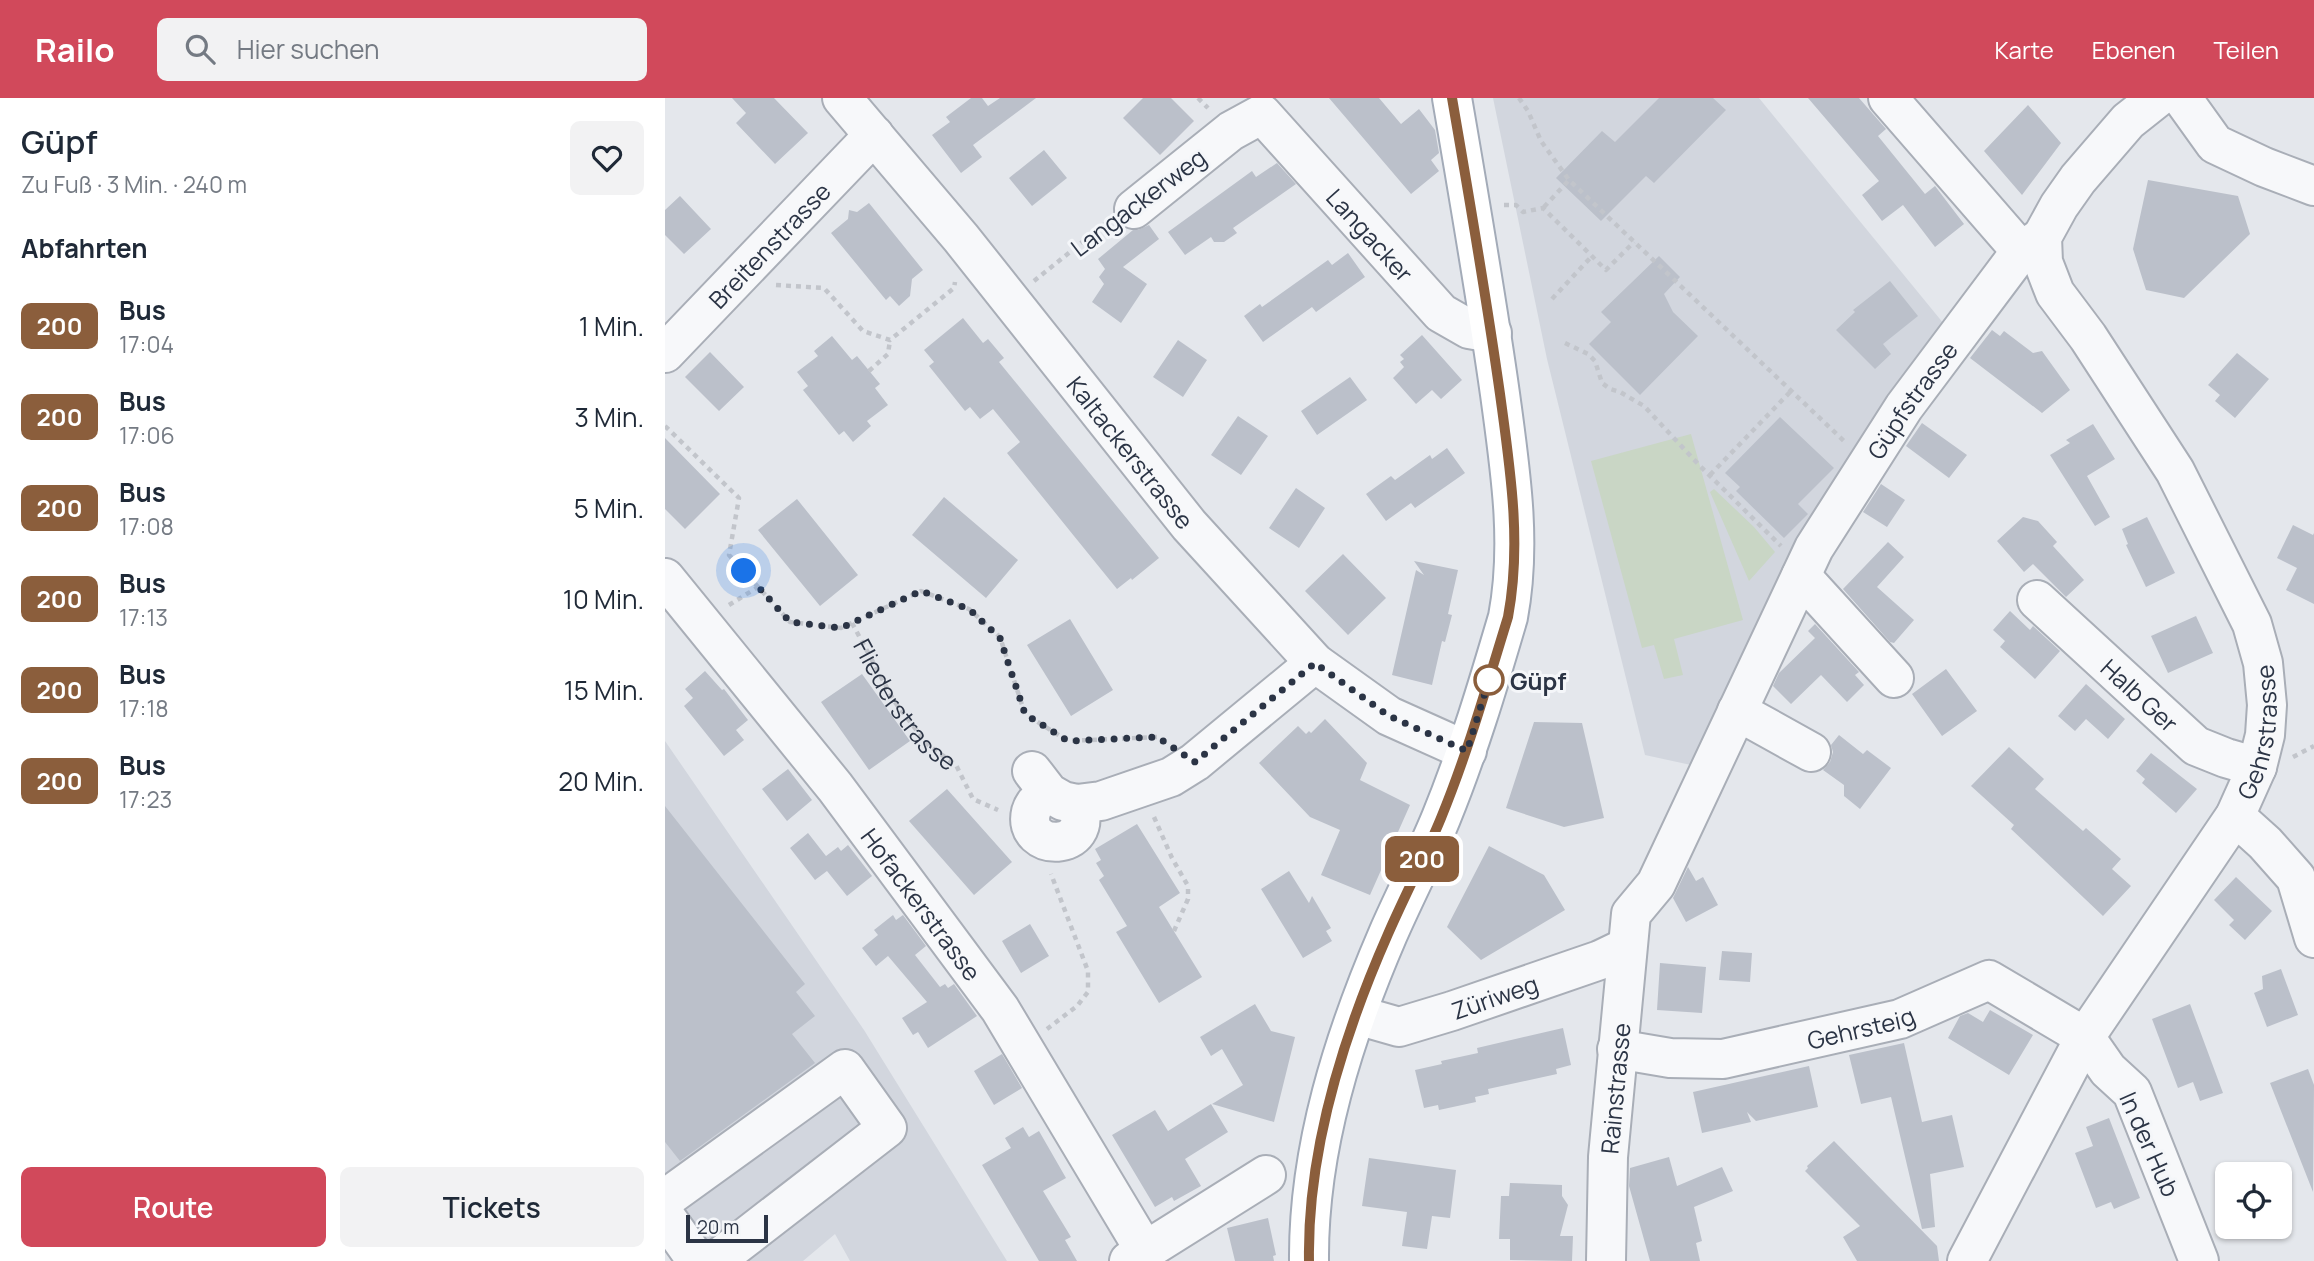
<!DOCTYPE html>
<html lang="de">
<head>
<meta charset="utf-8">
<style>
  body { margin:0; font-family:Manrope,sans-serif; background:#f2f2f3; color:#1f2937; height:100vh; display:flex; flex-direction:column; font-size:26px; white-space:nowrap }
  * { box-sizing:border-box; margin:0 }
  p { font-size:23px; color:#747a83 }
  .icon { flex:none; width:38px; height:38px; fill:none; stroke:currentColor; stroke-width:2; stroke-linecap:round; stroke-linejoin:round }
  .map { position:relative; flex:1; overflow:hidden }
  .side { display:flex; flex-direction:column; background:#fff; width:665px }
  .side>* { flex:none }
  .badge { padding:0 14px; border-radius:10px; font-size:24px; line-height:46px }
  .buttons { position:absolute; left:1550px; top:1064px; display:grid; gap:14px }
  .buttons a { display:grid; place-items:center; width:77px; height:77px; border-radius:10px; background:#fff; box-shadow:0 2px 5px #0004; font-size:35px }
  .scale { position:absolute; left:21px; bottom:18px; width:82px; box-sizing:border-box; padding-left:7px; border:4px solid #2b3445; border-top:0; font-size:19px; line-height:24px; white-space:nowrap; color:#2b3445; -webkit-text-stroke:5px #f4f6f9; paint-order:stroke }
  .you { position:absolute; width:35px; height:35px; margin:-18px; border:5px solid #fff; border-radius:50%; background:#1a73e8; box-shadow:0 0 0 10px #1a73e833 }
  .map>.badge { position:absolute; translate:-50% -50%; box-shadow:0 0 0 4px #fff }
  h2 { padding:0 21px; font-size:26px; line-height:63px }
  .round { display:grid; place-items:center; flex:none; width:74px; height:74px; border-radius:10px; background:#f2f2f3 }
  .head { display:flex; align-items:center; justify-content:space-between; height:119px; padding:0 21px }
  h1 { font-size:33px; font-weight:600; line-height:52px }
  .cta { display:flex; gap:14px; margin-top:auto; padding:14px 21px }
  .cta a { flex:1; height:80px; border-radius:10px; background:#d1495b; color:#fff; font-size:28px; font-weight:600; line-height:80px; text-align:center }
  .cta a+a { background:#f2f2f3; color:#1f2937 }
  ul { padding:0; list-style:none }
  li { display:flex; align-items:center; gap:21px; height:91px; padding:0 21px }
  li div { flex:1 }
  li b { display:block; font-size:26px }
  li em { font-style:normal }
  li .badge { min-width:77px; font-weight:700; text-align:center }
  header { display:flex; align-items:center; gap:42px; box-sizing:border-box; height:98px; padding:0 35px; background:#d1495b; color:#fff }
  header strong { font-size:33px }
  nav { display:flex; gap:38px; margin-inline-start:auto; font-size:24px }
  .search { width:490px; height:63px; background:#f2f2f3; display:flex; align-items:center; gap:18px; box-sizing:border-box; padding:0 24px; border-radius:10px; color:#747a83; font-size:26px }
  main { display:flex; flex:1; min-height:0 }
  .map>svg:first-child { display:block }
  .built { fill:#d2d6de }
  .green { fill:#c9d6c5 }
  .building { fill:#bbc0ca }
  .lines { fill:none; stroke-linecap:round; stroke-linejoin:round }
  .minor-casing { stroke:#a9aeb7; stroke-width:42 }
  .major-casing { stroke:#a3abb8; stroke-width:42 }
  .path { stroke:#c2c5cb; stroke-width:4.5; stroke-dasharray:5 5; stroke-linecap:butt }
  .minor { stroke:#f7f8fa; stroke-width:38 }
  .major { stroke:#fff; stroke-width:38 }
  .line-casing { stroke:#fff; stroke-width:16 }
  .line { stroke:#8b5e3c; stroke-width:10 }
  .walk { stroke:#2b3445; stroke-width:7; stroke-dasharray:0 12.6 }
  .stop-dot { fill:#fff; stroke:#8b5e3c; stroke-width:3.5 }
  .labels { text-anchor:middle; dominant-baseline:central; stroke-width:6; stroke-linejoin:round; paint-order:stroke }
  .street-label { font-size:24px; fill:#2b3445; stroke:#f4f6f9 }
  .stop-label { font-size:24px; font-weight:bold; fill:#2b3445; stroke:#f4f6f9; text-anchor:start }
</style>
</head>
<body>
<header>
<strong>Railo</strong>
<div class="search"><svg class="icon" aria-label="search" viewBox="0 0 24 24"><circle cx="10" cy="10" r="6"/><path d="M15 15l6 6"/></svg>Hier suchen</div>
<nav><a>Karte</a><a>Ebenen</a><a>Teilen</a></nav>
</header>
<main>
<section class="side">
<div class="head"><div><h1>Güpf</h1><p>Zu Fuß · 3 Min. · 240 m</p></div><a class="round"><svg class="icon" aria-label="heart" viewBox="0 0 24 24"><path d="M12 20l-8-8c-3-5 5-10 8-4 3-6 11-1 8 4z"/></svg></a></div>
<h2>Abfahrten</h2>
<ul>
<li><span class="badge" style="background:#8b5e3c;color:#fff">200</span><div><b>Bus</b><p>17:04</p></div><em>1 Min.</em></li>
<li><span class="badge" style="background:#8b5e3c;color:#fff">200</span><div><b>Bus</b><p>17:06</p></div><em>3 Min.</em></li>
<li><span class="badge" style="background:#8b5e3c;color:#fff">200</span><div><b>Bus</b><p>17:08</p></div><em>5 Min.</em></li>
<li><span class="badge" style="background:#8b5e3c;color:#fff">200</span><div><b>Bus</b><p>17:13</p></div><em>10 Min.</em></li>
<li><span class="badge" style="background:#8b5e3c;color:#fff">200</span><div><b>Bus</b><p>17:18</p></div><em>15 Min.</em></li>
<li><span class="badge" style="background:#8b5e3c;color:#fff">200</span><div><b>Bus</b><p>17:23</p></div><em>20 Min.</em></li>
</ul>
<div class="cta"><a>Route</a><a>Tickets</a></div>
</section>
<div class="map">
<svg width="1649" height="1163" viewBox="0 0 1649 1163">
  <rect width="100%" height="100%" fill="#e4e7ec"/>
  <path class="built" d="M 828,0 L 1094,0 L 1279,226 L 1166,392 L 1026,667 L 980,657 L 882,261 Z
    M 0,643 L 199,932 L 342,1163 L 185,1163 L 170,1136 L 138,1163 L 16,1163 L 0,1141 Z"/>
  <path class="green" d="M 1026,336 L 1078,522 L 1009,541 L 1018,577 L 999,581 L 989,547 L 977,550 L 926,363 Z
    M 1049,391 L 1089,429 L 1110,454 L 1084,483 L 1045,394 Z"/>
  <path class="building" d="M 67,0 L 109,0 L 143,35 L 110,66 L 71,25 L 81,15 Z
    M 306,0 L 317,0 L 323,8 L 335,0 L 371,0 L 308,47 L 317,59 L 296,75 L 267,37 L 285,24 L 281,19 Z
    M 478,0 L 506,0 L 529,23 L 495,57 L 458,20 Z
    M 664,0 L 714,0 L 736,26 L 754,11 L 770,32 L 774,55 L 766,62 L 774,73 L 746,96 Z
    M 994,0 L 1048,0 L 1061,12 L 989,85 L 981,78 L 936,123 L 891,80 L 937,33 L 950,44 Z
    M 1143,0 L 1194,0 L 1221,31 L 1213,38 L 1260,96 L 1270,88 L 1299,126 L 1270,149 L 1238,107 L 1217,123 L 1197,97 L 1214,83 Z
    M 1363,7 L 1396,45 L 1357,97 L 1319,53 Z
    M 379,52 L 402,80 L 367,108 L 344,80 Z
    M 612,65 L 631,86 L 568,130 L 572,135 L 559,144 L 549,144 L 546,139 L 520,157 L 503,134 L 587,73 L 591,79 Z
    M 1483,82 L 1573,98 L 1585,136 L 1519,200 L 1481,192 L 1468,151 Z
    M 15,98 L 46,131 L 19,156 L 0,137 L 0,112 Z
    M 204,105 L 258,172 L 247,181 L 245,198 L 234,208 L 225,198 L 221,202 L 166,135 L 183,121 L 184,112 L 192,114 Z
    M 484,127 L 494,141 L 458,169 L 482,186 L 456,225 L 427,204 L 439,186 L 434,179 L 440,171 L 433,161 L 468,132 L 473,132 Z
    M 683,155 L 700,179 L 651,214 L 647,209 L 598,244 L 579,218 L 595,206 L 597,209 L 663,162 L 667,167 Z
    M 994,158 L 1015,179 L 999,196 L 1008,214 L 1033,238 L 975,297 L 924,246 L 946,224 L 936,214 Z
    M 1225,183 L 1253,218 L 1218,246 L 1226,256 L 1210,271 L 1171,232 L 1190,214 L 1188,212 Z
    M 298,220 L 318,245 L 323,241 L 339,260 L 334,264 L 494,460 L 467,482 L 466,480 L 452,491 L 409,438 L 342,355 L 355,344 L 328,311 L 315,321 L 305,309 L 300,313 L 264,268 L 269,264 L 259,252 Z
    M 1327,232 L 1335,238 L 1339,233 L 1368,255 L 1377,253 L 1405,292 L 1377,315 L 1305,260 Z
    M 757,237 L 797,282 L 776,301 L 767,292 L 751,306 L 728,280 L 739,269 L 735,264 L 739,261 L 735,257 Z
    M 167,238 L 187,262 L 192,258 L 215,286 L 210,290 L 223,307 L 202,323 L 206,328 L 188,344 L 179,333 L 174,337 L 138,292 L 143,288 L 132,274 L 153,258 L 149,253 Z
    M 513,242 L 542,262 L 518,299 L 488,279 Z
    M 45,254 L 79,289 L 54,313 L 20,279 Z
    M 1572,255 L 1604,281 L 1570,320 L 1550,303 L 1555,297 L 1543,287 Z
    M 685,279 L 702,302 L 652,337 L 636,313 Z
    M 573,318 L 603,338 L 576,377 L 546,357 Z
    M 1115,319 L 1169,370 L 1133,406 L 1143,416 L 1119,440 L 1071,393 L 1075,389 L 1060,375 Z
    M 1257,325 L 1302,357 L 1284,380 L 1241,348 Z
    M 1428,326 L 1450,361 L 1422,378 L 1445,419 L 1430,428 L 1385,357 L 1405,345 L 1401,342 Z
    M 0,340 L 55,396 L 20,431 L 0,411 Z
    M 782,350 L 800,375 L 750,410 L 746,405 L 721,423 L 701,396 L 726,378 L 730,382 L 765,357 L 767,361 Z
    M 1216,386 L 1240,402 L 1222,429 L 1198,414 Z
    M 631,390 L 660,410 L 634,450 L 604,430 Z
    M 279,399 L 353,462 L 321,500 L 247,437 Z
    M 132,401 L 193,477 L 155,508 L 93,432 Z
    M 1358,419 L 1373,423 L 1392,444 L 1388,448 L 1419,482 L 1401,499 L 1368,466 L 1359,474 L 1332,443 Z
    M 1482,419 L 1510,475 L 1481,489 L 1461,447 L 1463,446 L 1457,431 Z
    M 1628,427 L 1648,437 L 1649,435 L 1649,506 L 1621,492 L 1632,470 L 1612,460 Z
    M 1223,444 L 1239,459 L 1212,489 L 1249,522 L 1229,545 L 1225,544 L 1178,491 Z
    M 678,456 L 721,500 L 683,537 L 640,493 Z
    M 749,463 L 793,472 L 783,516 L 787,517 L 780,544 L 777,543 L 767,587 L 727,577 L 751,472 L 759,477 Z
    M 1345,513 L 1365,532 L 1368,528 L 1395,553 L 1370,581 L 1335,549 L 1340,543 L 1328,532 Z
    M 1531,518 L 1548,555 L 1503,575 L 1486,538 Z
    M 405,521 L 448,592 L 406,618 L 362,547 Z
    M 1150,526 L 1194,574 L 1190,577 L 1199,587 L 1182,604 L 1156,577 L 1126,606 L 1108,588 L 1114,575 L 1150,540 L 1143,533 Z
    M 1281,571 L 1312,613 L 1277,638 L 1247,596 Z
    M 40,573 L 57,592 L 59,591 L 83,622 L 71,632 L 79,642 L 59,658 L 19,608 L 28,600 L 20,591 Z
    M 197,576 L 245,643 L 204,672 L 156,604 Z
    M 1421,586 L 1460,621 L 1443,641 L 1421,621 L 1410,633 L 1393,618 Z
    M 660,621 L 702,665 L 695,682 L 745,707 L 705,797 L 656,777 L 675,732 L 645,719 L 594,665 L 633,628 L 641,636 L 644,633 L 646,635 Z
    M 869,624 L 917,625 L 939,720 L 899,729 L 841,710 Z
    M 1174,637 L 1198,656 L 1202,652 L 1226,670 L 1195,711 L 1179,698 L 1179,687 L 1158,672 L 1165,664 L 1168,654 L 1166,647 Z
    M 1344,649 L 1379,681 L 1370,691 L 1418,733 L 1421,730 L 1456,761 L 1447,771 L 1466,788 L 1438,818 L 1346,731 L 1349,727 L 1306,688 Z
    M 1486,655 L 1532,691 L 1511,715 L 1477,685 L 1480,681 L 1471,673 Z
    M 123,671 L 147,702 L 122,723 L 97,691 Z
    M 282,691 L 347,764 L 309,797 L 244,723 Z
    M 0,708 L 140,886 L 131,894 L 150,918 L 127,936 L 150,965 L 15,1063 L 0,1044 Z
    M 472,726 L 515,795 L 494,809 L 537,879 L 494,905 L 451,834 L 462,828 L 434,782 L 439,778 L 431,765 L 436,762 L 430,751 Z
    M 143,735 L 161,758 L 173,749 L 176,753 L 183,747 L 207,778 L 182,798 L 162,773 L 150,782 L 125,750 Z
    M 824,748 L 879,777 L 900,812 L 816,862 L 782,829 Z
    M 1023,769 L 1031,783 L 1038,779 L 1053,807 L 1021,824 L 1008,800 Z
    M 624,773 L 644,805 L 647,798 L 666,830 L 661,833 L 667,843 L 638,860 L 596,791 Z
    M 1571,779 L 1607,813 L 1580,842 L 1564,827 L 1569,822 L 1549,802 Z
    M 228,817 L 231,822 L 238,817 L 261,848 L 250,857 L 275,889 L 280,886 L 283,890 L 289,886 L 312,918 L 263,950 L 253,934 L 248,937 L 237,920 L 262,904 L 223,858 L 211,868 L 197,850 L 213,837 L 209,832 Z
    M 365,826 L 384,858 L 356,875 L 337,843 Z
    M 1057,853 L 1087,855 L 1085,884 L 1054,882 Z
    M 995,865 L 1041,869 L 1037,915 L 992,912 Z
    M 1616,871 L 1633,917 L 1602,929 L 1589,895 L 1598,891 L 1597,878 Z
    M 590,906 L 606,933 L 630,939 L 609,1024 L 547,1006 L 578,987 L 557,951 L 546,958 L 535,939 Z
    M 1525,906 L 1558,995 L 1535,1003 L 1528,984 L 1513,990 L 1487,921 Z
    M 1325,912 L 1368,937 L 1344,977 L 1283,940 L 1295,918 L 1303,915 L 1318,924 Z
    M 898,930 L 906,967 L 891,971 L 892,976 L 823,991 L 824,996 L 810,999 L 811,1004 L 774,1012 L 773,1007 L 759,1010 L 750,972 L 777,966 L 776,963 L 813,955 L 812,950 Z
    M 1239,945 L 1257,1024 L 1287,1017 L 1299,1069 L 1265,1076 L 1270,1129 L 1257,1131 L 1226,999 L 1196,1006 L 1184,957 Z
    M 337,956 L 357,990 L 329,1007 L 309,973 Z
    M 1144,968 L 1153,1009 L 1091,1023 L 1082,1014 L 1086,1024 L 1037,1035 L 1028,994 Z
    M 1643,971 L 1649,987 L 1648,1094 L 1605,985 Z
    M 546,1006 L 563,1034 L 520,1061 L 536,1088 L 509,1103 L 507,1099 L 490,1109 L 447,1037 L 490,1012 L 503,1033 Z
    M 1444,1020 L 1475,1100 L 1449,1111 L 1446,1104 L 1431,1110 L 1410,1055 L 1428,1048 L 1421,1029 Z
    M 358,1029 L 364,1039 L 374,1033 L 401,1080 L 378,1093 L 406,1139 L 400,1142 L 412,1163 L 374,1163 L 317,1067 L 346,1050 L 340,1040 Z
    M 1169,1043 L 1272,1148 L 1274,1163 L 1192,1163 L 1178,1139 L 1195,1128 L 1140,1073 L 1143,1070 L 1142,1068 Z
    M 1004,1059 L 1012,1088 L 1057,1069 L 1068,1093 L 1029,1109 L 1037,1143 L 1031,1145 L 1035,1163 L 985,1163 L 964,1088 L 965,1070 Z
    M 704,1060 L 791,1072 L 785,1120 L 767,1118 L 762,1151 L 737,1148 L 742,1114 L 697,1108 Z
    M 845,1085 L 897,1087 L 897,1098 L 903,1107 L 895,1138 L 908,1138 L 907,1163 L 845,1162 L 845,1141 L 834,1141 L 836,1098 L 844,1098 Z
    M 603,1120 L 611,1157 L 608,1158 L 609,1163 L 570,1163 L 562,1130 Z"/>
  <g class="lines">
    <g class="minor-casing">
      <g id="minor">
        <path id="s2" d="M 177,0 L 296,140 L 524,427 L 650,565 L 724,618 L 802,653"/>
        <path d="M 1223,0 L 1356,153"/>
        <path d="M 1517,0 L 1550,46 L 1599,69 L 1649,88"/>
        <path id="s3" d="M 469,111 L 566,33 L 597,16 L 776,215 L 804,231 L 827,235"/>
        <path id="s4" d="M 0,255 L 209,37"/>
        <path d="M 1136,478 L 1229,580"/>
        <path id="s5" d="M 0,480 L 170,689 L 335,911 L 480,1153"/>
        <path id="s6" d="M 1372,502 L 1531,648 L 1561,660 L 1592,669"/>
        <path d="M 1072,613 L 1146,654"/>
        <path d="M 367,673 L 384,695 L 398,703 L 412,706 L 436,703 L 506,679 L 530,664 L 650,565"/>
        <path d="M 384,695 C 375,699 369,704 366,714 C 356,755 432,755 412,706"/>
        <path d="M 1570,718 L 1600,745 L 1631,780 L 1649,840"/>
        <path id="s7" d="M 692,917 L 734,929 L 787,913 L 935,862 L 962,849"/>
        <path id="s8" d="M 952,951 L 1005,960 L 1058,961 L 1235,921 L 1324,882 L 1420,939 L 1443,972 L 1467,994 L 1534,1163"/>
        <path d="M 0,1101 L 180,971 L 222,1030 L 50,1163"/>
        <path d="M 0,1118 L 32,1163"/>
        <path d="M 464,1163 L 601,1077"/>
        <path id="s9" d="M 941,1163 L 943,1059 L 966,816 L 991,786 L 1149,450 L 1239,309 L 1356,153 L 1377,139"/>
        <path id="s10" d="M 1302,1163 L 1420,939 L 1570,718 L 1592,669 L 1600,637 L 1602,607 L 1598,565 L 1587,526 L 1510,373 L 1423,239 L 1390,195 L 1378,164 L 1377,139 L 1394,108 L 1413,81 L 1463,23 L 1492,0"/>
      </g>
    </g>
    <g class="major-casing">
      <path id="major" d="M 644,1163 C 643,1050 679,938 723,836 C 740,797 760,759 776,720 C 803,654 823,587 843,519 C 857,445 845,370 835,296 C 821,197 804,99 787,0"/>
    </g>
    <g class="path">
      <path d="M 533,0 L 543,10"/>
      <path d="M 854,0 L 863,13 L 876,43 L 904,82 L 1179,343"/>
      <path d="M 839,107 L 851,107 L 858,114 L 878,110 L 941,172 L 969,144"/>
      <path d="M 879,109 L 904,82"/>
      <path d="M 369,183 L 441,125"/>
      <path d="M 111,187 L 159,190 L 198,233 L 225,242 L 289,190 L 290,184"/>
      <path d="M 887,201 L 927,158"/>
      <path d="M 900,245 L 923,256 L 930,263 L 937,285 L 945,291 L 955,294 L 979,308 L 1034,367 L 1116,448"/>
      <path d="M 204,273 L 223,256 L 225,242"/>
      <path d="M 0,328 L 74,400 L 64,457 L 125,524 L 176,530 L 256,493 L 304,511 L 335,539 L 360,616 L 403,643 L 492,639 L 500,645"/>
      <path d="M 1045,377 L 1126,293"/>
      <path d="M 64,507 L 93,489"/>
      <path id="s1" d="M 187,525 L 229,603 L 263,647 L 291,667 L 308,701 L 333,712"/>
      <path d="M 1628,659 L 1649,648"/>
      <path d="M 489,719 L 507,760 L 523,788 L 523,801 L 509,833"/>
      <path d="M 382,931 L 412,908 L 423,894 L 423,873 L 386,776"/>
    </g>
    <use href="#minor" class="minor"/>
    <use href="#major" class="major"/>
  </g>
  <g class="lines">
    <g class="line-casing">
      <path id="line" d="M 644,1163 C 642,1052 679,936 723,836 C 740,797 760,759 776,720 C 803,654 822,587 843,519 C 857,445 845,370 835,296 C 821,197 804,98 787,0"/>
    </g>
    <use href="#line" class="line"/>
    <path class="walk" d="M 79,473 L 125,524 L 176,530 L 256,493 L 304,511 L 335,540 L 360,616 L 403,643 L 492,639 L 530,664 L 650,565 L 724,618 L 802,653 L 824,582"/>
  </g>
  <circle class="stop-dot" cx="824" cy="582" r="14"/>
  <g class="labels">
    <g class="street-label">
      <text transform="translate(473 104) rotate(-37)">Langackerweg</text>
      <text stroke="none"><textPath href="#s3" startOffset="322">Langacker</textPath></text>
      <text stroke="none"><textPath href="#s4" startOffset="150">Breitenstrasse</textPath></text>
      <text stroke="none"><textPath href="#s9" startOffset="936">Güpfstrasse</textPath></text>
      <text stroke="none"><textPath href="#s2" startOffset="457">Kaltackerstrasse</textPath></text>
      <text stroke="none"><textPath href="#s6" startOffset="140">Halb Ger</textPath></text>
      <text stroke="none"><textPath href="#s1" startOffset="98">Fliederstrasse</textPath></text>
      <text stroke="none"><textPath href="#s10" startOffset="609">Gehrstrasse</textPath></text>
      <text stroke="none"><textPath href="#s5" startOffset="415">Hofackerstrasse</textPath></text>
      <text stroke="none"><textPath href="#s7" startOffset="144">Züriweg</textPath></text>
      <text stroke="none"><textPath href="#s8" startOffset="248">Gehrsteig</textPath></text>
      <text stroke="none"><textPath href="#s9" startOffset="173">Rainstrasse</textPath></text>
      <text transform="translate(1485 1046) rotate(66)">In der Hub</text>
    </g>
    <g class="stop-label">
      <text x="845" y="582">Güpf</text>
    </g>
  </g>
</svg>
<div class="buttons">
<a><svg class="icon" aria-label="locate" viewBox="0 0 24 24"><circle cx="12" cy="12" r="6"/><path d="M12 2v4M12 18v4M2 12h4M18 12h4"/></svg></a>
</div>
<div class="scale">20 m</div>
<div class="you" style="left:79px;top:473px"></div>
<b class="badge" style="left:757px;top:761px;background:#8b5e3c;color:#fff">200</b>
</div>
</main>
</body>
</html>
